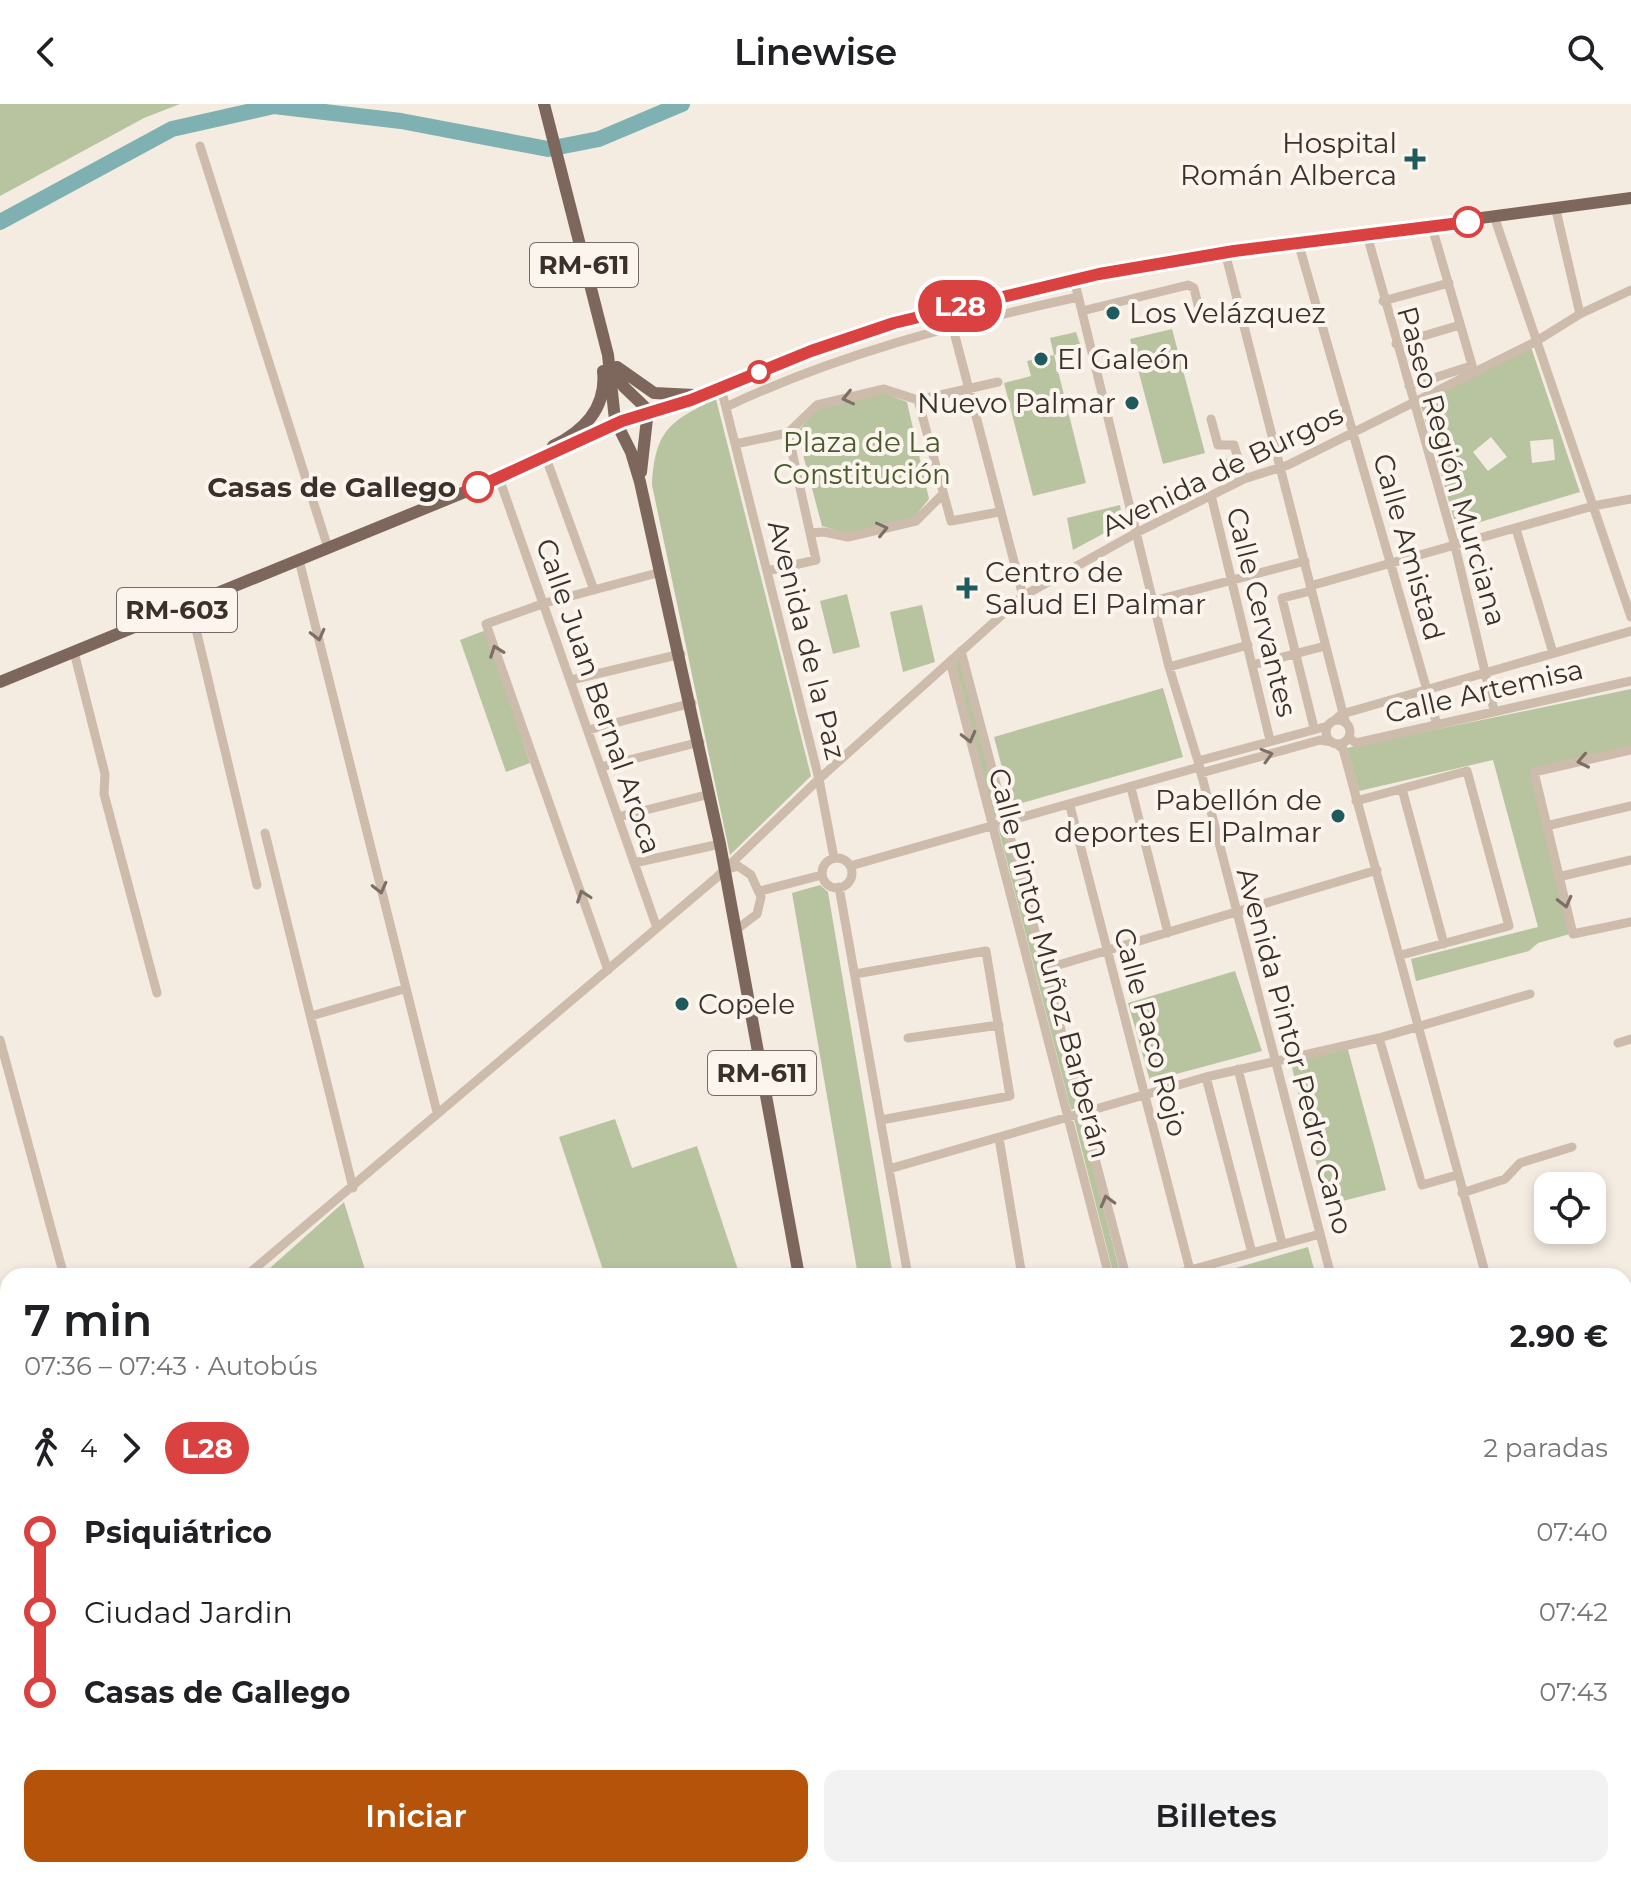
<!DOCTYPE html>
<html lang="es">
<head>
<meta charset="utf-8">
<style>
  body { margin:0; font-family:Montserrat,sans-serif; background:#f2f2f2; color:#202124; height:100vh; display:flex; flex-direction:column; font-size:30px; white-space:nowrap }
  * { box-sizing:border-box; margin:0 }
  p { font-size:26px; color:#757577 }
  .icon { flex:none; width:44px; height:44px; fill:none; stroke:currentColor; stroke-width:2; stroke-linecap:round; stroke-linejoin:round }
  .map { position:relative; flex:1; overflow:hidden }
  .drawer { position:absolute; left:0px; top:1164px; width:1632px; height:610px; display:flex; flex-direction:column; background:#fff; border-radius:24px 24px 0 0; box-shadow:0 4px 12px #0003 }
  .drawer>* { flex:none }
  .badge { padding:0 16px; border-radius:26px; font-size:28px; line-height:52px }
  .tools { position:absolute; left:1534px; top:1068px; display:grid; gap:16px }
  .tools a { display:grid; place-items:center; width:72px; height:72px; border-radius:16px; background:#fff; box-shadow:0 4px 12px #0003; font-size:40px }
  .map>.badge { position:absolute; translate:-50% -50%; box-shadow:0 0 0 4px #fff }
  .legs { display:flex; align-items:center; gap:12px; height:88px; padding:0 24px; font-size:26px }
  .legs p { margin-inline-start:auto }
  .overview { display:flex; align-items:center; justify-content:space-between; height:136px; padding:0 24px }
  h1 { font-size:44px; font-weight:600; line-height:60px }
  .primary-button { display:flex; gap:16px; margin-top:auto; padding:16px 24px }
  .primary-button a { flex:1; height:92px; border-radius:16px; background:#b45309; color:#fff; font-size:32px; font-weight:600; line-height:92px; text-align:center }
  .primary-button a+a { background:#f2f2f2; color:#202124 }
  ul { padding:0 24px; list-style:none }
  li { display:flex; align-items:center; gap:28px; height:80px; font-size:30px }
  li i { display:grid; place-items:center; width:12px; height:100%; margin:0 10px; background:currentColor }
  li i::after { content:''; width:20px; height:20px; margin:-10px; border:6px solid; border-radius:50%; background:#fff }
  li p { margin-inline-start:auto }
  li:first-child i { background:linear-gradient(#0000 50%,currentColor 0) }
  li:last-child i { background:linear-gradient(currentColor 50%,#0000 0) }
  header { display:flex; justify-content:space-between; align-items:center; height:104px; padding:0 24px; background:#fff; font-size:36px; font-weight:600 }
  .map>svg:first-child { display:block }
  .green { fill:#b8c4a0; fill-rule:evenodd }
  .lines { fill:none; stroke-linecap:round; stroke-linejoin:round }
  .river { stroke:#7fb0b2; stroke-width:16 }
  .minor { stroke:#cdbbac; stroke-width:9 }
  .major { stroke:#7d675c; stroke-width:12 }
  .oneway { stroke:#7d6f65 }
  .line-1-casing { stroke:#fff; stroke-width:18 }
  .line-1 { stroke:#da4241; stroke-width:12 }
  .poi-dot { fill:#1f5a5e; stroke:#fbf5ee; stroke-width:3 }
  .stop-1-dot { fill:#fff; stroke:#da4241; stroke-width:4 }
  .labels { text-anchor:middle; dominant-baseline:central; stroke-width:8; stroke-linejoin:round; paint-order:stroke }
  .shield { fill:#fbf5ee; stroke:#756b66; stroke-width:2 }
  .shield-label { font-size:26px; font-weight:bold; fill:#3b302b }
  .poi-label { font-size:28px; fill:#3b302b; stroke:#fbf5ee; text-anchor:start }
  .park-label { font-size:28px; fill:#4a5a2e; stroke:#fbf5ee }
  .street-label { font-size:28px; fill:#3b302b; stroke:#fbf5ee }
  .stop-label { font-size:28px; font-weight:bold; fill:#3b302b; stroke:#fbf5ee; text-anchor:end }
</style>
</head>
<body>
<header><svg class="icon" aria-label="back" viewBox="0 0 24 24"><path d="M15 5l-7 7 7 7"/></svg>Linewise<svg class="icon" aria-label="search" viewBox="0 0 24 24"><circle cx="10" cy="10" r="6"/><path d="M15 15l6 6"/></svg></header>
<div class="map">
<svg width="1631" height="1773" viewBox="0 0 1631 1773">
  <rect width="100%" height="100%" fill="#f4ebe1"/>
  <path class="green" d="M 0,0 L 180,0 L 144,14 L 0,92 Z
    M 1172,225 L 1205,349 L 1163,360 L 1130,235 Z
    M 1076,228 L 1080,240 L 1071,242 L 1072,247 L 1054,251 L 1086,379 L 1033,392 L 1004,279 L 1031,272 L 1027,257 L 1054,251 L 1050,234 Z
    M 1531,243 L 1580,388 L 1457,425 L 1420,299 ZM 1491,333 L 1507,353 L 1488,367 L 1473,348 ZM 1553,335 L 1555,356 L 1532,359 L 1530,337 Z
    M 884,289 L 907,298 L 929,395 L 913,415 L 848,430 L 822,422 L 797,328 L 818,304 Z
    M 716,295 L 811,672 L 730,751 L 652,381 C 655,327 669,317 716,295 Z
    M 1120,401 L 1123,419 L 1073,446 L 1067,414 Z
    M 847,490 L 860,543 L 833,550 L 820,497 Z
    M 922,501 L 935,558 L 903,568 L 890,508 Z
    M 486,526 L 530,659 L 506,668 L 460,536 Z
    M 960,554 L 1001,713 L 994,714 L 955,559 Z
    M 1163,584 L 1183,653 L 1012,702 L 994,633 Z
    M 1631,585 L 1631,643 L 1531,665 L 1570,830 L 1538,839 L 1529,847 L 1416,877 L 1411,855 L 1538,823 L 1493,656 L 1359,687 L 1347,644 Z
    M 1003,721 L 1078,1003 L 1071,1006 L 998,723 Z
    M 820,781 L 828,788 L 893,1172 L 858,1172 L 792,789 Z
    M 1235,867 L 1262,947 L 1150,977 L 1128,899 Z
    M 1347,942 L 1386,1086 L 1327,1101 L 1290,956 Z
    M 1080,1013 L 1121,1172 L 1114,1172 L 1074,1015 Z
    M 615,1015 L 632,1064 L 697,1042 L 740,1172 L 605,1172 L 559,1033 Z
    M 344,1098 L 367,1172 L 261,1172 Z
    M 1308,1143 L 1316,1172 L 1208,1172 Z
    M 0,1648 L 8,1675 L 8,1766 L 989,1766 L 991,1773 L 0,1773 Z"/>
  <g class="lines">
    <path class="river" d="M 0,118 L 172,25 L 274,2 L 401,17 L 548,45 L 599,35 L 682,0"/>
    <path class="minor" d="M 200,42 L 328,444
      M 1556,106 L 1580,210
      M 1495,115 L 1631,513
      M 1432,123 L 1474,268
      M 1367,131 L 1455,442 L 1494,606
      M 1298,138 L 1437,621
      M 1225,148 L 1345,617
      M 1074,175 L 1169,563 L 1198,657 L 1331,1172
      M 1383,197 L 1449,179
      M 948,205 L 1023,492
      M 1082,207 L 1188,181 L 1194,184 L 1198,201
      M 1396,240 L 1460,221
      M 1409,282 L 1471,262
      M 721,284 L 819,675 L 834,754
      M 918,296 L 951,417 L 999,408
      M 726,303 C 838,250 958,219 1078,193
      M 1211,315 L 1218,341 L 1234,341 L 1244,375
      M 735,340 L 788,329 L 817,301 L 884,285 L 918,296 L 998,278
      M 546,354 L 594,486
      M 1224,360 L 1238,356
      M 499,374 L 657,824
      M 1211,391 L 1270,636
      M 1516,425 L 1553,549
      M 811,429 L 824,428 L 848,433 L 916,417 L 943,390
      M 299,456 L 437,1008
      M 767,467 L 816,456 L 788,329
      M 1310,482 L 1593,402 L 1631,395
      M 1311,487 L 1282,494 L 1314,624
      M 1153,497 L 1305,457
      M 190,500 L 257,781
      M 961,547 L 1126,1172
      M 74,548 L 105,670 L 104,690 L 157,889
      M 950,557 L 1109,1172
      M 1252,561 L 1325,542
      M 1169,563 L 1248,541
      M 571,576 L 681,550
      M1326 628a12 12 0 1 1 24 0a12 12 0 1 1-24 0Z
      M 1335,616 L 1342,610 L 1631,527
      M 588,626 L 692,599
      M 1349,634 L 1356,639 L 1631,577
      M 1337,640 L 1343,645 L 1486,1172
      M 1631,646 L 1534,668 L 1573,830 L 1631,818
      M 1198,657 L 1328,622
      M 601,663 L 700,638
      M 1201,669 L 1320,636 L 1332,638
      M 1131,684 L 1168,829
      M 1402,685 L 1444,840
      M 1356,697 L 1467,667 L 1509,822 L 1401,851
      M 1070,702 L 1190,1166
      M 618,713 L 710,690
      M 1546,722 L 1631,702
      M 265,729 L 353,1084
      M822 769a15 15 0 1 1 30 0a15 15 0 1 1-30 0Z
      M 634,759 L 720,740
      M 850,762 L 1199,663
      M 728,765 L 738,762 L 751,771 L 761,793 L 757,810 L 736,826
      M 1558,773 L 1631,756
      M 839,783 L 908,1172
      M 760,787 L 822,771
      M 1045,865 L 1377,766
      M 608,866 L 486,520 L 545,499 L 661,468
      M 855,870 L 986,847 L 1010,992 L 881,1016
      M 311,912 L 404,885
      M 908,934 L 999,921
      M 1379,934 L 1422,1081 L 1457,1071
      M 0,936 L 64,1172
      M 1618,939 L 1631,935
      M 1238,965 L 1282,1139
      M 1206,973 L 1252,1149
      M 999,1034 L 1022,1172
      M 889,1065 L 1206,973 L 1379,934 L 1530,890
      M 1462,1089 L 1505,1075 L 1520,1059 L 1572,1043
      M 246,1172 L 716,774 L 819,675 L 1023,492 L 1138,428 L 1244,375 L 1288,361 L 1535,238 L 1580,210 L 1631,186
      M 1169,1172 L 1320,1130
      M 1624,1235 L 1631,1233
      M 1624,1313 L 1631,1315
      M 1624,1380 L 1627,1370
      M 1624,1410 L 1631,1412
      M 0,1454 L 8,1447
      M 1624,1475 L 1631,1448
      M 1624,1536 L 1631,1538
      M 1624,1575 L 1626,1566"/>
    <path class="major" d="M 544,0 L 608,251 L 615,316 L 631,348 L 640,378 L 720,740 L 799,1172
      M 617,263 L 654,289 L 694,291
      M 613,265 L 624,283 L 648,306 L 641,368
      M 553,342 C 584,327 607,304 603,267
      M 0,578 L 499,374 L 622,317 L 691,296 L 811,247 L 882,222 L 1099,170 L 1225,148 L 1631,94
      M 994,1766 L 996,1773"/>
  </g>
  <defs><path id="oneway-chevron" d="M-2-3.5L2.5 0L-2 3.5" fill="none" stroke-width="1.6" stroke-linecap="round" stroke-linejoin="round" transform="scale(2)"/></defs>
  <g class="oneway">
    <use href="#oneway-chevron" transform="translate(848 294) rotate(167)"/>
    <use href="#oneway-chevron" transform="translate(882 425) rotate(-13)"/>
    <use href="#oneway-chevron" transform="translate(318 531) rotate(76)"/>
    <use href="#oneway-chevron" transform="translate(496 547) rotate(-110)"/>
    <use href="#oneway-chevron" transform="translate(969 633) rotate(76)"/>
    <use href="#oneway-chevron" transform="translate(1267 651) rotate(-16)"/>
    <use href="#oneway-chevron" transform="translate(1583 657) rotate(168)"/>
    <use href="#oneway-chevron" transform="translate(380 784) rotate(76)"/>
    <use href="#oneway-chevron" transform="translate(583 792) rotate(-109)"/>
    <use href="#oneway-chevron" transform="translate(1565 798) rotate(76)"/>
    <use href="#oneway-chevron" transform="translate(1107 1097) rotate(-105)"/>
  </g>
  <g class="lines">
    <g class="line-1-casing">
      <path id="line-1" d="M 478,383 L 622,317 L 691,296 L 811,247 L 894,219 L 1099,170 L 1234,147 L 1468,118"/>
    </g>
    <use href="#line-1" class="line-1"/>
  </g>
  <g class="poi-dot">
    <path d="M1411 43h8v8h8v8h-8v8h-8v-8h-8v-8h8z"/>
    <circle cx="1113" cy="209" r="8"/>
    <circle cx="1041" cy="255" r="8"/>
    <circle cx="1132" cy="299" r="8"/>
    <path d="M963 472h8v8h8v8h-8v8h-8v-8h-8v-8h8z"/>
    <circle cx="1338" cy="712" r="8"/>
    <circle cx="682" cy="900" r="8"/>
  </g>
  <g class="stop-1-dot">
    <circle cx="1468" cy="118" r="14"/>
    <circle cx="759" cy="268" r="10"/>
    <circle cx="478" cy="383" r="14"/>
  </g>
  <g class="labels">
    <g class="shield">
      <rect x="530" y="139" width="108" height="44" rx="6"/>
      <rect x="117" y="484" width="120" height="44" rx="6"/>
      <rect x="708" y="947" width="108" height="44" rx="6"/>
    </g>
    <g class="shield-label">
      <text x="584" y="161">RM-611</text>
      <text x="177" y="506">RM-603</text>
      <text x="762" y="969">RM-611</text>
    </g>
    <g class="poi-label">
      <text x="1397" y="39" text-anchor="end">Hospital<tspan x="1397" dy="32">Román Alberca</tspan></text>
      <text x="1129" y="209">Los Velázquez</text>
      <text x="1057" y="255">El Galeón</text>
      <text x="1116" y="299" text-anchor="end">Nuevo Palmar</text>
      <text x="985" y="468">Centro de<tspan x="985" dy="32">Salud El Palmar</tspan></text>
      <text x="1322" y="696" text-anchor="end">Pabellón de<tspan x="1322" dy="32">deportes El Palmar</tspan></text>
      <text x="698" y="900">Copele</text>
    </g>
    <g class="park-label">
      <text x="862" y="338">Plaza de La<tspan x="862" dy="32">Constitución</tspan></text>
    </g>
    <g class="street-label">
      <text transform="translate(1452 362) rotate(74)">Paseo Región Murciana</text>
      <text transform="translate(1222 366) rotate(-26)">Avenida de Burgos</text>
      <text transform="translate(1409 443) rotate(74)">Calle Amistad</text>
      <text transform="translate(1262 508) rotate(76)">Calle Cervantes</text>
      <text transform="translate(807 536) rotate(76)">Avenida de la Paz</text>
      <text transform="translate(1484 587) rotate(-13)">Calle Artemisa</text>
      <text transform="translate(599 592) rotate(71)">Calle Juan Bernal Aroca</text>
      <text transform="translate(1050 859) rotate(75)">Calle Pintor Muñoz Barberán</text>
      <text transform="translate(1151 928) rotate(75)">Calle Paco Rojo</text>
      <text transform="translate(1295 947) rotate(75)">Avenida Pintor Pedro Cano</text>
    </g>
    <g class="stop-label">
      <text x="456" y="383">Casas de Gallego</text>
    </g>
  </g>
</svg>
<div class="tools">
<a><svg class="icon" aria-label="locate" viewBox="0 0 24 24"><circle cx="12" cy="12" r="6"/><path d="M12 2v4M12 18v4M2 12h4M18 12h4"/></svg></a>
</div>
<b class="badge" style="left:960px;top:202px;background:#da4241;color:#fff">L28</b>
<section class="drawer">
<div class="overview"><div><h1>7 min</h1><p>07:36 – 07:43 · Autobús</p></div><b>2.90 €</b></div>
<div class="legs"><svg class="icon" aria-label="walk" viewBox="0 0 24 24"><circle cx="13" cy="4" r="2"/><path d="M13 8l-2 6 4 7M11 14l-3 7M7 12l3-4h3l4 4"/></svg>4<svg class="icon" aria-label="forward" viewBox="0 0 24 24"><path d="M9 5l7 7-7 7"/></svg><b class="badge" style="background:#da4241;color:#fff">L28</b><p>2 paradas</p></div>
<ul>
<li><i style="color:#da4241"></i><b>Psiquiátrico</b><p>07:40</p></li>
<li><i style="color:#da4241"></i><span>Ciudad Jardin</span><p>07:42</p></li>
<li><i style="color:#da4241"></i><b>Casas de Gallego</b><p>07:43</p></li>
</ul>
<div class="primary-button"><a>Iniciar</a><a>Billetes</a></div>
</section>
</div>
</body>
</html>
